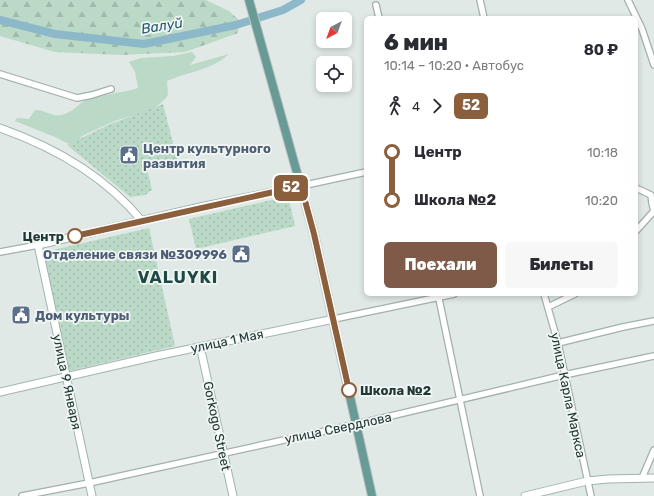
<!DOCTYPE html>
<html lang="ru">
<head>
<meta charset="utf-8">
<style>
  body { margin:0; font-family:Rubik,sans-serif; background:#f7f7f7; color:#2b2b33; height:100vh; display:flex; flex-direction:column; font-size:15px; white-space:nowrap }
  * { box-sizing:border-box; margin:0 }
  p { font-size:13px; color:#7c7c81 }
  .icon { flex:none; width:22px; height:22px; fill:none; stroke:currentColor; stroke-width:2; stroke-linecap:round; stroke-linejoin:round }
  .map { position:relative; flex:1; overflow:hidden }
  .sheet { position:absolute; left:364px; top:16px; width:274px; height:280px; display:flex; flex-direction:column; background:#fff; border-radius:6px; box-shadow:0 2px 6px #0003 }
  .sheet>* { flex:none }
  .badge { padding:0 8px; border-radius:6px; font-size:14px; line-height:26px }
  .needle { width:26px; rotate:221deg }
  .buttons { position:absolute; left:316px; top:12px; display:grid; gap:8px }
  .buttons a { display:grid; place-items:center; width:36px; height:36px; border-radius:6px; background:#fff; box-shadow:0 2px 6px #0003; font-size:20px }
  .map>.badge { position:absolute; translate:-50% -50%; box-shadow:0 0 0 2px #fff }
  .legs { display:flex; align-items:center; gap:6px; height:44px; padding:0 20px; font-size:13px }
  .legs p { margin-inline-start:auto }
  .head { display:flex; align-items:center; justify-content:space-between; height:68px; padding:0 20px }
  h1 { font-size:22px; font-weight:800; line-height:30px }
  .action { display:flex; gap:8px; margin-top:auto; padding:8px 20px }
  .action a { flex:1; height:46px; border-radius:6px; background:#7f5a48; color:#fff; font-size:16px; font-weight:800; line-height:46px; text-align:center }
  .action a+a { background:#f7f7f7; color:#2b2b33 }
  ul { padding:0 20px; list-style:none }
  li { display:flex; align-items:center; gap:14px; height:48px; font-size:15px }
  li i { display:grid; place-items:center; width:6px; height:100%; margin:0 5px; background:currentColor }
  li i::after { content:''; width:10px; height:10px; margin:-5px; border:3px solid; border-radius:50%; background:#fff }
  li p { margin-inline-start:auto }
  li:first-child i { background:linear-gradient(#0000 50%,currentColor 0) }
  li:last-child i { background:linear-gradient(currentColor 50%,#0000 0) }
  .map>svg:first-child { display:block }
  .green { fill:#bad9c7 }
  .forest { fill:url(#forest-firs) }
  .park { fill:url(#park-dots) }
  .lines { fill:none; stroke-linecap:round; stroke-linejoin:round }
  .river { stroke:#8cb8ca; stroke-width:8 }
  .street-casing { stroke:#a3b0ad; stroke-width:8 }
  .secondary-casing { stroke:#a0b4af; stroke-width:9 }
  .primary-casing { stroke:#bdc3c2; stroke-width:10 }
  .street { stroke:#fff; stroke-width:5.5 }
  .secondary { stroke:#fff; stroke-width:7 }
  .primary { stroke:#689b95; stroke-width:8 }
  .line-1-casing { stroke:#fff; stroke-width:9 }
  .line-1 { stroke:#8b5e3c; stroke-width:6 }
  .stop-1-dot { fill:#fff; stroke:#8b5e3c; stroke-width:2 }
  .labels { text-anchor:middle; dominant-baseline:central; stroke-width:3.5; stroke-linejoin:round; paint-order:stroke }
  .service-label { font-size:13px; font-weight:bold; fill:#4e5e75; stroke:#f0f6f4; text-anchor:start }
  .stop-label { font-size:13px; font-weight:bold; fill:#223835; stroke:#f0f6f4; text-anchor:end }
  .street-label { font-size:13px; fill:#223835; stroke:#f0f6f4 }
  .water-label { font-size:14px; font-style:italic; fill:#22576e; stroke:#f0f6f4 }
  .district-label { font-size:17px; font-weight:bold; letter-spacing:1px; fill:#204844; stroke:#f0f6f4 }
</style>
</head>
<body>
<div class="map">
<svg width="654" height="496" viewBox="0 0 654 496">
  <defs>
    <pattern id="forest-firs" width="22" height="20" patternUnits="userSpaceOnUse"><rect width="22" height="20" fill="#bad9c7"/><path d="M5 1l3.5 6h-7zM16 11l3.5 6h-7z" fill="#a0bbac"/></pattern>
    <pattern id="park-dots" width="8" height="8" patternUnits="userSpaceOnUse"><rect width="8" height="8" fill="#bad9c7"/><path d="M2 2h.1M6 6h.1" fill="none" stroke="#a0bbac" stroke-width="1.8" stroke-linecap="round"/></pattern>
  </defs>
  <rect width="100%" height="100%" fill="#e0e9e6"/>
  <path class="green" d="M 192,52 L 196,57 L 190,65 L 229,54 C 212,70 187,72 167,81 L 168,95 C 156,113 134,114 115,121 C 103,126 92,131 80,137 L 82,143 L 73,146 L 55,137 L 15,121 L 17,118 L 29,119 L 35,110 C 45,110 53,117 62,115 C 74,112 80,101 89,99 C 105,94 122,93 138,88 L 135,72 L 129,62 L 141,58 L 173,56 Z"/>
  <path class="forest" d="M 0,0 L 206,0 L 229,11 L 239,20 L 238,33 L 185,52 L 121,55 L 55,52 L 0,36 Z"/>
  <path class="park" d="M 163,104 L 178,162 L 147,169 L 152,190 L 145,195 L 130,197 L 67,145 L 108,125 Z
    M 288,196 L 295,226 L 196,249 L 189,219 Z
    M 149,228 L 175,346 L 69,371 L 44,252 Z"/>
  <g class="lines">
    <path class="river" d="M 0,20 L 55,34 L 144,44 L 236,25 L 283,10 L 301,0"/>
    <g class="street-casing">
      <path id="street" d="M 480,0 L 484,18
        M 628,0 L 642,29 L 654,65
        M 376,5 L 379,18
        M 0,74 L 77,98 L 92,95 L 111,89
        M 301,186 L 366,172
        M 636,188 L 651,195 L 652,203 L 654,211
        M 636,231 L 654,211
        M 0,252 L 38,245
        M 438,294 L 480,496
        M 544,294 L 558,343 L 591,496
        M 548,307 L 575,294
        M 334,319 L 454,294
        M 558,343 L 623,327 L 654,321
        M 642,478 L 654,450
        M 22,496 L 89,483 L 357,424 L 564,375 L 654,356"/>
    </g>
    <g class="secondary-casing">
      <path id="secondary" d="M 0,128 C 54,147 105,176 142,221
        M 202,355 L 233,496
        M 0,392 L 156,356 L 334,319
        M 92,496 L 38,245 L 200,207 L 301,186
        M 525,496 L 587,481 L 608,479 L 654,478"/>
    </g>
    <g class="primary-casing">
      <path id="primary" d="M 249,0 L 314,234 L 372,496"/>
    </g>
    <use href="#street" class="street"/>
    <use href="#secondary" class="secondary"/>
    <use href="#primary" class="primary"/>
  </g>
  <g class="lines">
    <g class="line-1-casing">
      <path id="line-1" d="M 75,236 L 301,186 L 314,234 L 349,390"/>
    </g>
    <use href="#line-1" class="line-1"/>
  </g>
  <defs>
    <g id="civic-square" transform="scale(1)"><rect x="-9" y="-9" width="18" height="18" rx="4" fill="#5c6f8a" stroke="#f0f6f4"/><path d="M-.6-6.5H3V-4.5H.6V-3L4-1V1h2V6H-6V1h2V-1L-.6-3ZM-1.2 2.5V6h2.4V2.5Z" fill="#fff"/></g>
  </defs>
  <g fill-rule="evenodd">
    <use href="#civic-square" x="129" y="155"/>
    <use href="#civic-square" x="241" y="254"/>
    <use href="#civic-square" x="21" y="315"/>
  </g>
  <g class="stop-1-dot">
    <circle cx="75" cy="236" r="7"/>
    <circle cx="349" cy="390" r="7"/>
  </g>
  <g class="labels">
    <g class="service-label">
      <text x="143" y="148">Центр культурного<tspan x="143" dy="15">развития</tspan></text>
      <text x="227" y="254" text-anchor="end">Отделение связи №309996</text>
      <text x="35" y="315">Дом культуры</text>
    </g>
    <g class="stop-label">
      <text x="64" y="236">Центр</text>
      <text x="360" y="390" text-anchor="start">Школа №2</text>
    </g>
    <g class="street-label">
      <text transform="translate(227 341) rotate(-12)">улица 1 Мая</text>
      <text transform="translate(67 382) rotate(78)">улица 9 Января</text>
      <text transform="translate(568 395) rotate(78)">улица Карла Маркса</text>
      <text transform="translate(217 426) rotate(78)">Gorkogo Street</text>
      <text transform="translate(338 428) rotate(-12)">улица Свердлова</text>
    </g>
    <g class="water-label">
      <text transform="translate(162 26) rotate(-9)">Валуй</text>
    </g>
    <g class="district-label">
      <text x="178" y="277">VALUYKI</text>
    </g>
  </g>
</svg>
<div class="buttons">
<a><svg class="needle" viewBox="-14 -14 28 28"><path d="M0-13l5 13h-10z" fill="#e53935"/><path d="M0 13l5-13h-10z" fill="#7c7c81"/></svg></a>
<a><svg class="icon" aria-label="locate" viewBox="0 0 24 24"><circle cx="12" cy="12" r="6"/><path d="M12 2v4M12 18v4M2 12h4M18 12h4"/></svg></a>
</div>
<b class="badge" style="left:291px;top:188px;background:#8b5e3c;color:#fff">52</b>
<section class="sheet">
<div class="head"><div><h1>6 мин</h1><p>10:14 – 10:20 · Автобус</p></div><b>80 ₽</b></div>
<div class="legs"><svg class="icon" aria-label="walk" viewBox="0 0 24 24"><circle cx="13" cy="4" r="2"/><path d="M13 8l-2 6 4 7M11 14l-3 7M7 12l3-4h3l4 4"/></svg>4<svg class="icon" aria-label="forward" viewBox="0 0 24 24"><path d="M9 5l7 7-7 7"/></svg><b class="badge" style="background:#8b5e3c;color:#fff">52</b></div>
<ul>
<li><i style="color:#8b5e3c"></i><b>Центр</b><p>10:18</p></li>
<li><i style="color:#8b5e3c"></i><b>Школа №2</b><p>10:20</p></li>
</ul>
<div class="action"><a>Поехали</a><a>Билеты</a></div>
</section>
</div>
</body>
</html>
